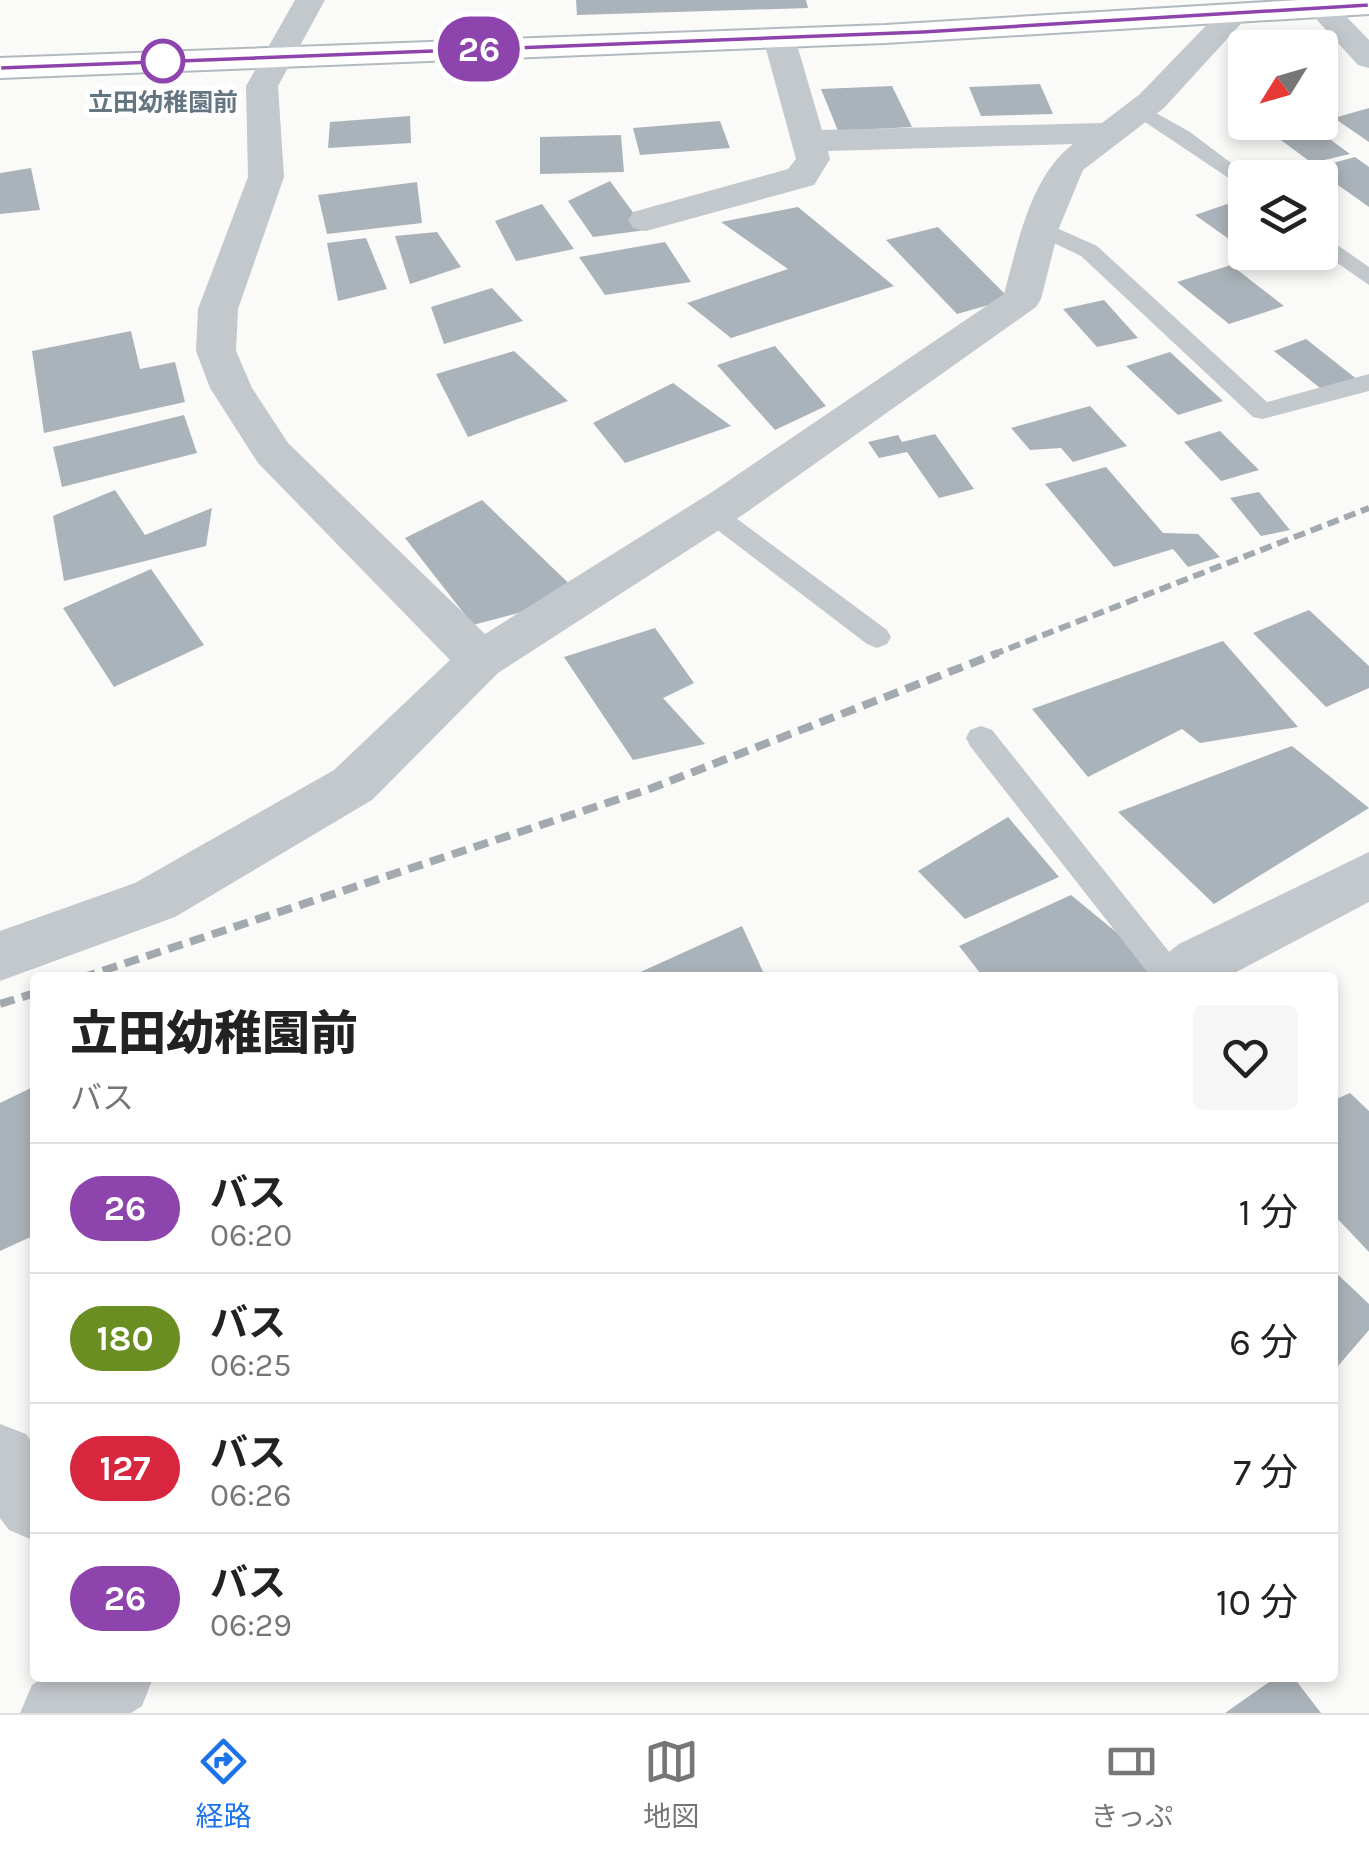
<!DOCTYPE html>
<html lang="ja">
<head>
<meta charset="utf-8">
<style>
  body { margin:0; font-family:Karla,"Noto Sans JP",sans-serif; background:#f6f6f6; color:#222; height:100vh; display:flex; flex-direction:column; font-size:38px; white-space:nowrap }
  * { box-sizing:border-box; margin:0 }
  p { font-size:32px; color:#767676 }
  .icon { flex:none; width:55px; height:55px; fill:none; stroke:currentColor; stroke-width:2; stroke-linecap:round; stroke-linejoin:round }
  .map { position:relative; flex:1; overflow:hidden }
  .drawer { position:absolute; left:30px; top:972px; width:1308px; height:710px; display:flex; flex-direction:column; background:#fff; border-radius:10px; box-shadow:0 5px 15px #0003 }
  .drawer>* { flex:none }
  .badge { padding:0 20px; border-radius:32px; font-size:35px; line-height:65px }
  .needle { width:65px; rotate:233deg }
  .fabs { position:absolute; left:1228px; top:30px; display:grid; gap:20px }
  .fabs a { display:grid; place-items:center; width:110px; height:110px; border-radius:10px; background:#fff; box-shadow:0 5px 15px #0003; font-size:50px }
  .map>.badge { position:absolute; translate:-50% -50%; box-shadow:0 0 0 5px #fff }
  .round { display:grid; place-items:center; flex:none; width:105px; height:105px; border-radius:10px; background:#f6f6f6 }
  .overview { display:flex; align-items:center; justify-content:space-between; height:170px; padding:0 40px }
  h1 { font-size:48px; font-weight:800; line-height:75px }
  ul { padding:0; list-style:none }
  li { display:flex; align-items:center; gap:30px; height:130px; padding:0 40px; border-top:2px solid #e0e0e0 }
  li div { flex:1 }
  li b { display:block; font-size:38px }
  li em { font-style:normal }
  li .badge { min-width:110px; font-weight:700; text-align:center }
  .menu { display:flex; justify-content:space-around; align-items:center; height:140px; border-top:2px solid #e0e0e0; background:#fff; font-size:28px; color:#767676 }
  .menu a { display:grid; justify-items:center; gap:5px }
  .menu .on { color:#1a73e8 }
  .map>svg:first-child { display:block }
  .building { fill:#aab3b9 }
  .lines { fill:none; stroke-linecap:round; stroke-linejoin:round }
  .secondary-casing { stroke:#b3babf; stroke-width:4 }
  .lane { fill:#c3c8cc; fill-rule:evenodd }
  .street { fill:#c3c8cc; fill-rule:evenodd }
  .secondary { fill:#fff; fill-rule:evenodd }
  .rail-far1 { stroke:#a2aab0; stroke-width:6; stroke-dasharray:12 6; stroke-linecap:butt }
  .rail { stroke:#a2aab0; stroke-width:8; stroke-dasharray:15 8; stroke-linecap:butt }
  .line { fill:#8e44ad; stroke:#fff; stroke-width:2.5 }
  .stop-dot { fill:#fff; stroke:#8e44ad; stroke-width:5 }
  .labels { text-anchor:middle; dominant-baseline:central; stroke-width:10; stroke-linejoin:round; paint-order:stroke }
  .far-stop-label { font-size:25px; font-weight:bold; fill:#657683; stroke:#fff }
</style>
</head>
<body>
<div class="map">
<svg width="1369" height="1713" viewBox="0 0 1369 1713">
  <rect width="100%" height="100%" fill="#fafaf8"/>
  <path class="building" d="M 576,0 L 806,0 L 808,8 L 577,15 Z
    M 1040,84 L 1053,114 L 981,116 L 969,87 Z
    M 892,86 L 912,127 L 838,131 L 821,89 Z
    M 1369,108 L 1369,142 L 1334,118 Z
    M 410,116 L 411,143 L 328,148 L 330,122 Z
    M 720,121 L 730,148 L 640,155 L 633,128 Z
    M 1308,123 L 1350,154 L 1312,163 L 1270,132 Z
    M 621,135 L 624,172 L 540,174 L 540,137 Z
    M 1355,157 L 1369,167 L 1369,207 L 1314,168 Z
    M 31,168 L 40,210 L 0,214 L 0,173 Z
    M 610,181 L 646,230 L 593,237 L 568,201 Z
    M 417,182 L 422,223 L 327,234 L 318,195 Z
    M 1236,201 L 1245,207 L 1243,249 L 1195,215 Z
    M 542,204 L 574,249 L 516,261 L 495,221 Z
    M 798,207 L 894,286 L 731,338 L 687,303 L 788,269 L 721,222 Z
    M 938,227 L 1010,299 L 957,314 L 886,240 Z
    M 437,232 L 461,267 L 410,284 L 395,236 Z
    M 366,238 L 387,289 L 338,301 L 327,243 Z
    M 665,242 L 691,282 L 605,295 L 579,257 Z
    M 1231,265 L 1284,306 L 1229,324 L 1177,282 Z
    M 492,288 L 523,321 L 444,344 L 431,307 Z
    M 1104,300 L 1138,338 L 1097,347 L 1063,309 Z
    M 131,331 L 140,369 L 175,362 L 185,402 L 44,433 L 32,351 Z
    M 1306,339 L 1363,384 L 1330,396 L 1274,351 Z
    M 775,346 L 826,406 L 775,430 L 717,365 Z
    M 514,351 L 568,401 L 468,437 L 436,374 Z
    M 1170,352 L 1223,401 L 1178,415 L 1126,366 Z
    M 673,383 L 731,426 L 625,463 L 593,423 Z
    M 1090,406 L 1127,446 L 1073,462 L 1061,448 L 1030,450 L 1011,428 Z
    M 184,415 L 197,453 L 62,487 L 53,447 Z
    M 1220,431 L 1259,470 L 1221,481 L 1184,442 Z
    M 935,434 L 974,489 L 939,498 L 907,452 L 879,458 L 868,442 L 898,435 L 902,442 Z
    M 1106,467 L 1163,533 L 1198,534 L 1220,557 L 1188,567 L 1173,549 L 1114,567 L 1045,484 Z
    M 115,490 L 145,535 L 212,508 L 206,546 L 64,581 L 53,516 Z
    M 1259,492 L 1290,530 L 1261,536 L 1230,498 Z
    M 482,500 L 582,596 L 473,625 L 405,538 Z
    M 151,569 L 204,645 L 114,687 L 63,608 Z
    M 1309,610 L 1369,666 L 1369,688 L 1326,707 L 1253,633 Z
    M 655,628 L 694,683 L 663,698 L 705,744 L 633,760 L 564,657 Z
    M 1223,641 L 1298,727 L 1200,743 L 1182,729 L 1088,777 L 1032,709 Z
    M 1292,746 L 1369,808 L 1214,904 L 1118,812 Z
    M 1008,817 L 1059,877 L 965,919 L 918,871 Z
    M 1071,895 L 1172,978 L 984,978 L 959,946 Z
    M 742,926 L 766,978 L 637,978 L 636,974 Z
    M 35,1086 L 35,1235 L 0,1251 L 0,1103 Z
    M 1350,1093 L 1369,1111 L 1369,1252 L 1332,1213 L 1332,1101 Z
    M 1332,1269 L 1369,1304 L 1369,1330 L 1332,1373 Z
    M 1275,1678 L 1294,1678 L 1321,1713 L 1225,1713 Z"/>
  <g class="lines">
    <g class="secondary-casing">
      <path id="secondary" d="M 1299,0 L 1369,0 L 1369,14 L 885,43 L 0,78 L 0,58 L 885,25 Z"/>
    </g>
    <path class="lane" d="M 1140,104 L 1190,132 L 1251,178 L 1245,178 L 1245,189 L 1133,114 L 1133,106 Z
      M 1041,221 L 1097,246 L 1267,402 L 1369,374 L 1369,391 L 1262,419 L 1253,417 L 1081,256 L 1033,233 L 1030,228 L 1033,223 Z
      M 1320,233 L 1369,267 L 1369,285 L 1320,251 Z
      M 712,504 L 721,507 L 887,630 L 891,637 L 887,644 L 877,648 L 867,644 L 703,519 L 699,513 L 703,507 Z
      M 981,726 L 992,730 L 1190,978 L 1152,978 L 970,746 L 966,738 L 970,730 Z"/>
    <path class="street" d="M 295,0 L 325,0 L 278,86 L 284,177 L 238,309 L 236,351 L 252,388 L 288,443 L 485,634 L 712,492 L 1004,294 C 1018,243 1030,177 1073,144 L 828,151 L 830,159 L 814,185 L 646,231 L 633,228 L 628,220 L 633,212 L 788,169 L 796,159 L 763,38 L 768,31 L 790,31 L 795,38 L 822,130 L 1102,123 L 1140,94 L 1222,9 L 1244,9 L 1248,16 L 1164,108 L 1083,170 L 1059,228 L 1041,299 L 1036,307 L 744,514 L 498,673 L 372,800 L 175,917 L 0,981 L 0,931 L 135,883 L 334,770 L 450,660 L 258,463 L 210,388 L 196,351 L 198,309 L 248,177 L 246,86 Z
      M 1323,0 L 1333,3 L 1369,40 L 1369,68 L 1358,65 L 1307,9 L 1311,3 Z
      M 1369,852 L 1369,902 L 1225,978 L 1151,978 L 1159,960 L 1179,944 Z
      M 0,1424 L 26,1434 L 35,1446 L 35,1541 L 9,1530 L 0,1518 Z
      M 43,1678 L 153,1678 L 142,1706 L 131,1713 L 20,1713 L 32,1685 Z"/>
    <use href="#secondary" class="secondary"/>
    <path class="rail-far1" d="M 992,655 L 1369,508"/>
    <path class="rail" d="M 81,978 L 652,788 L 998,653
      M 0,1004 L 35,993"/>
  </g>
  <path class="line" d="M 1369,2 L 1369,8 L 923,35 L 0,71 L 0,65 L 923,29 Z"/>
  <circle class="stop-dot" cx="163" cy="61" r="20"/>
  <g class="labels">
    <g class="far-stop-label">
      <text x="163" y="102">立田幼稚園前</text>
    </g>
  </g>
</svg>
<div class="fabs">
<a><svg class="needle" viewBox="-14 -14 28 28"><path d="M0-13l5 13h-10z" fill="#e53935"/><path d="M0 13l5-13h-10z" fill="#767676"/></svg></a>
<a><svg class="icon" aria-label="layers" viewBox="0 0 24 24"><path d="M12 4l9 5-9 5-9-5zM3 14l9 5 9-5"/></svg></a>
</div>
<b class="badge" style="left:479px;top:49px;background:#8e44ad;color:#fff">26</b>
<section class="drawer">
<div class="overview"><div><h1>立田幼稚園前</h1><p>バス</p></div><a class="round"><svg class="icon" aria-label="heart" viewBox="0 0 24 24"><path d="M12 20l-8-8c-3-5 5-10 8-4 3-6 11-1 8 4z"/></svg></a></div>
<ul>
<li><span class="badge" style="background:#8e44ad;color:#fff">26</span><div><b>バス</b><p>06:20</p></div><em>1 分</em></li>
<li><span class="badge" style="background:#6b8e23;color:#fff">180</span><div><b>バス</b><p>06:25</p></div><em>6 分</em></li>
<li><span class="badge" style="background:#d7263d;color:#fff">127</span><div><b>バス</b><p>06:26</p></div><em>7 分</em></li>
<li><span class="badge" style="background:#8e44ad;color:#fff">26</span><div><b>バス</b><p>06:29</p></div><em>10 分</em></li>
</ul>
</section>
</div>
<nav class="menu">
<a class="on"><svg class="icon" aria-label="directions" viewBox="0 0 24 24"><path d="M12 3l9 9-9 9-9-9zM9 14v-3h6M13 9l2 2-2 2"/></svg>経路</a>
<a><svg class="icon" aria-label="map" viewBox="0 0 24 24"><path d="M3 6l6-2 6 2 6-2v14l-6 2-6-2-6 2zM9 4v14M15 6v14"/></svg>地図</a>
<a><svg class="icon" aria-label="tickets" viewBox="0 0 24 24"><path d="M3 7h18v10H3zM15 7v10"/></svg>きっぷ</a>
</nav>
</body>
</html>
